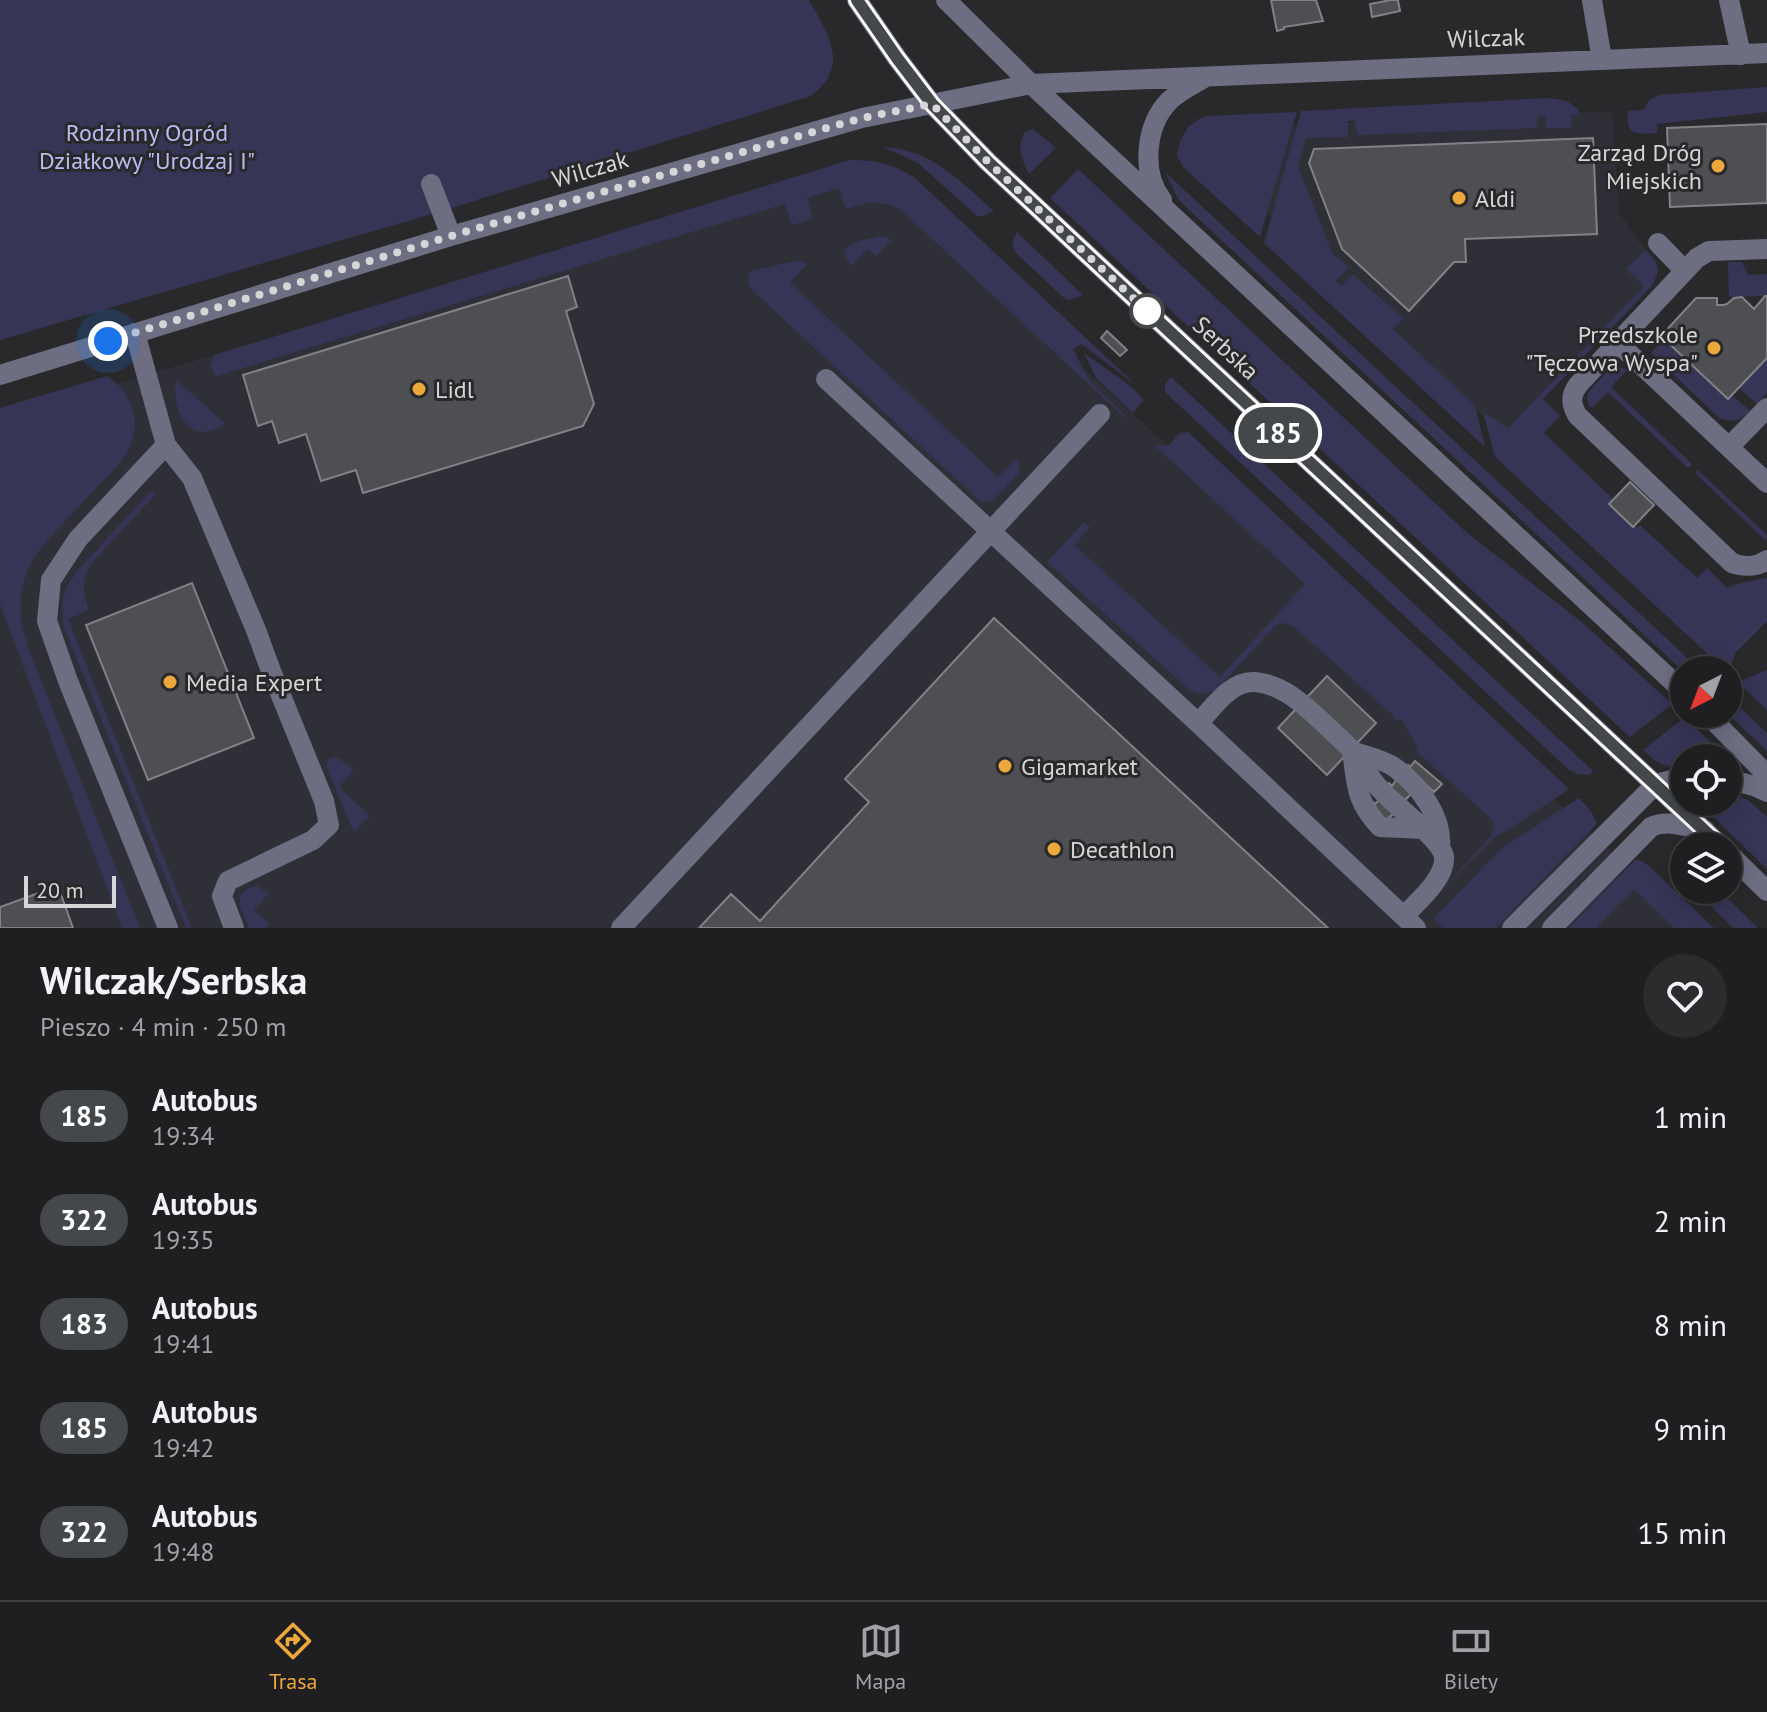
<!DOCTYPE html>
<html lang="pl">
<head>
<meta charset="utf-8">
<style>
  body { margin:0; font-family:"PT Sans",sans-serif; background:#2c2c2e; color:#f1f3f6; height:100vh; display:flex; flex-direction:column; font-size:30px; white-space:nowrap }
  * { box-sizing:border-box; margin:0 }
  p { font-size:26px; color:#a1a2a5 }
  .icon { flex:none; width:44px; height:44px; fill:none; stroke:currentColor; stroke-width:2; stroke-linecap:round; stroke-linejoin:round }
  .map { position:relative; height:928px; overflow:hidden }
  .drawer { display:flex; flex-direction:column; background:#1f1f21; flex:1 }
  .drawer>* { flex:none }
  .badge { padding:0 16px; border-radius:26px; font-size:28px; line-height:52px }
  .needle { width:52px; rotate:222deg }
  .buttons { position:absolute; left:1670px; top:656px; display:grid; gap:16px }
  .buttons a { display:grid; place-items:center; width:72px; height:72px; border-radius:50%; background:#1f1f21; box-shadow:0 4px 20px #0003,0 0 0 2px #3c3d3f; font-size:40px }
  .scale { position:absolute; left:24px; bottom:20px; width:92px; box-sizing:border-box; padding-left:8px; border:4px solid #d6d6d8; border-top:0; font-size:22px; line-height:28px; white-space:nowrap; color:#d6d6d8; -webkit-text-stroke:6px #29292c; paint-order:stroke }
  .you { position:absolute; width:40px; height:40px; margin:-20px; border:6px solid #fff; border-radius:50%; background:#1a73e8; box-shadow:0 0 0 12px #1a73e833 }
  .map>.badge { position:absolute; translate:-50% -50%; box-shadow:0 0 0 4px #fff }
  .round { display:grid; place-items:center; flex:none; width:84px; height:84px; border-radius:42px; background:#2c2c2e }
  .headline { display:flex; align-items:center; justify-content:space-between; height:136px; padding:0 40px }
  h1 { font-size:38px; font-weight:800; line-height:60px }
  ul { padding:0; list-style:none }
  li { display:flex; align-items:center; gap:24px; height:104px; padding:0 40px }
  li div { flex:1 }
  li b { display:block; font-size:30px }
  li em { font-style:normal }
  li .badge { min-width:88px; font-weight:700; text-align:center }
  .dock { display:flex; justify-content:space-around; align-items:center; height:112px; border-top:2px solid #3c3d3f; background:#1f1f21; font-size:22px; color:#a1a2a5 }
  .dock a { display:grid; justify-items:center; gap:4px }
  .dock .active { color:#eda83c }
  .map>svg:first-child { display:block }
  .built { fill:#2f2f38 }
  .green { fill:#363556 }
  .building { fill:#4e4f52; stroke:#828286; stroke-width:2 }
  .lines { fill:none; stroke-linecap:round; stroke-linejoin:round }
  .minor { stroke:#6d6e82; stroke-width:20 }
  .line-casing { stroke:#fff; stroke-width:18 }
  .line { stroke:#45484a; stroke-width:12 }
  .walk { stroke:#d6d6d8; stroke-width:8; stroke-dasharray:0 14.4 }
  .poi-dot { fill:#eda83c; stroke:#29292c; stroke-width:3 }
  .stop-dot { fill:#fff; stroke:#45484a; stroke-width:4 }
  .labels { text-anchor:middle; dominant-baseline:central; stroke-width:6; stroke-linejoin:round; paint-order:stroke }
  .street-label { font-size:24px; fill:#d6d6d8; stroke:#29292c }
  .park-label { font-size:24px; fill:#bbbbf3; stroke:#29292c }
  .poi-label { font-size:24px; fill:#d6d6d8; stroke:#29292c; text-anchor:start }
</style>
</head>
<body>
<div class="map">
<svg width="1767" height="928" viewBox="0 0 1767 928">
  <rect width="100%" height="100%" fill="#29292c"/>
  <path class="built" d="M 1612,111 L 1619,213 L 1645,250 L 1656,261 L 1659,270 L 1651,287 L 1509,434 L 1473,408 L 1267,212 L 1293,125 Z
    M 829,174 L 910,210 L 1695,928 L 0,928 L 0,418 Z"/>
  <path class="green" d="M 0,0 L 809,0 C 828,35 851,65 811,96 L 442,211 L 0,340 Z
    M 1767,87 L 1767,112 L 1657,124 L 1657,133 C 1637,134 1625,137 1628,111 L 1643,110 L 1649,101 L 1659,95 Z
    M 1550,98 L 1567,101 L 1578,109 L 1579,114 L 1571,115 L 1571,128 L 1546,128 L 1545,116 L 1538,117 L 1537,128 L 1357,135 L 1355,121 L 1348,121 L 1348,137 L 1306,138 L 1298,166 L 1332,253 L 1349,267 L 1336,281 L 1342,285 L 1353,274 L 1403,318 L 1393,329 L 1475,406 L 1485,447 L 1264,243 L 1301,111 Z
    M 1297,112 L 1293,125 L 1260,237 L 1184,168 L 1177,155 L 1180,142 L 1188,127 L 1199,119 L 1207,116 Z
    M 1033,129 L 1056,148 L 1029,174 C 1022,160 1016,146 1025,132 Z
    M 884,147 C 931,149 961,182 994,211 L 984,216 L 977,216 L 918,163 Z
    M 850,160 C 875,160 894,164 915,178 L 1136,385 L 1081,344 L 1073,349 L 1090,382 L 1125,415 L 1125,418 L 901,210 C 883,199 866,202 846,209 L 839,188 L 807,198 L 813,219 L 792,225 L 785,204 L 216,376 L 210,366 L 214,355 Z
    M 1078,169 L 1466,532 L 1584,624 L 1672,704 L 1630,737 L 1050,198 Z
    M 1165,172 L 1695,665 L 1694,670 L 1684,670 L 1684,672 L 1188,209 L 1178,199 Z
    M 1017,232 L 1083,295 L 1069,300 L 1064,298 L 1016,253 L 1012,243 Z
    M 880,236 L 886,237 L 891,240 L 876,256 L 867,249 L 851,266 C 832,243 862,241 880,236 Z
    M 1646,250 C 1660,265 1661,269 1651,287 L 1543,399 L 1560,416 L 1544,433 L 1613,499 L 1609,504 L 1633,527 L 1641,526 L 1697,578 L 1707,568 L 1727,588 L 1736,584 L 1767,578 L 1767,621 L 1736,652 L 1728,672 L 1728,670 L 1725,670 L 1495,457 L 1483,412 L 1508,428 L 1644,286 L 1626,269 Z
    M 795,261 L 801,261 L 807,264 L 790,283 L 998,477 L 1016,459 L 1020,468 L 1019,473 L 993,501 L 981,502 L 752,290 C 747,283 746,278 751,271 Z
    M 1728,262 L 1742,262 L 1748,275 L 1767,274 L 1767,296 L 1729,297 Z
    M 1664,339 L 1727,399 L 1732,395 L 1750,411 C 1740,421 1731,424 1718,417 L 1651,353 Z
    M 1084,353 L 1134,389 L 1144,400 L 1133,413 L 1096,378 Z
    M 1767,358 L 1767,393 L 1757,404 L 1739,388 Z
    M 1619,367 L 1627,370 L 1611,387 L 1692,464 L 1688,468 L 1608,392 L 1592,408 L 1589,406 L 1587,399 L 1589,391 L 1609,370 Z
    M 107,376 C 130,391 142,419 130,446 C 124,461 110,474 99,485 C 78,508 55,530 36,555 C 17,583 17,616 28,647 L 140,928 L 122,928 L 0,604 L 0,408 Z
    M 1171,377 L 1593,771 L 1589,775 L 1577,774 L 1569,770 L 1166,393 C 1163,385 1166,383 1171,377 Z
    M 176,380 L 218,417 L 225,423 C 221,426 217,429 213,430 C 183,441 172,402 176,380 Z
    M 1188,432 L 1569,789 L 1519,823 L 1493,838 L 1433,899 L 1491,836 C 1496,828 1494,822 1488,816 L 1418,753 L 1416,750 L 1417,746 L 1401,719 L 1396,721 L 1394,716 L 1293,626 L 1283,623 L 1275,626 L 1217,689 C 1208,694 1200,695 1191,691 L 1047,562 L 1084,522 L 1090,527 L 1074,545 L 1220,677 L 1305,584 L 1155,446 L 1169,445 L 1180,433 Z
    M 1698,470 L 1767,535 L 1766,541 L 1695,473 Z
    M 152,492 L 154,494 L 153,497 L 91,564 C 81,581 82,592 89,610 L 68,619 L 192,928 L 186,928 L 63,625 L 62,605 L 65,591 L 69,583 L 77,571 L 149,493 Z
    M 1767,670 L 1767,710 L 1738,682 Z
    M 1728,696 L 1767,733 L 1767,751 L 1728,714 Z
    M 1685,717 L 1727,758 L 1684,758 L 1684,766 C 1662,768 1659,764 1643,750 Z
    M 331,758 L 339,758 L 354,770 L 339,787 L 370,816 L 355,831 L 352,828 L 327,768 L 326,762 Z
    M 1728,793 L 1748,800 L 1767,817 L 1767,869 L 1698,802 L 1728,802 Z
    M 1579,798 L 1590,810 L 1597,823 L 1496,928 L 1444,928 L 1433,919 L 1502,848 Z
    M 1639,860 L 1648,865 L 1714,928 L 1674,928 L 1634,889 L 1596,928 L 1569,928 L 1634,861 Z
    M 257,886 L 269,893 L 254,910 L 270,924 L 267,928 L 249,928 C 242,909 229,892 257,886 Z
    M 1695,890 L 1719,890 L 1758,928 L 1733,928 Z"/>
  <path class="building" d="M 1271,0 L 1316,0 L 1323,21 L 1284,27 L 1284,29 L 1277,31 Z
    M 1391,0 L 1398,0 L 1400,11 L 1372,17 L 1370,4 Z
    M 1767,124 L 1767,203 L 1670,207 L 1667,128 Z
    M 1593,138 L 1597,234 L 1465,239 L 1466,262 L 1454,262 L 1409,311 L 1342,249 L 1309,163 L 1314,149 Z
    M 568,276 L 577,307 L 566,311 L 594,404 L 583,426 L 363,493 L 356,470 L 321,481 L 306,434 L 279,443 L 272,421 L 258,426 L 243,375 Z
    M 1765,296 L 1767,296 L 1767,358 L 1728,399 L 1661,336 L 1696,298 L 1717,298 L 1717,305 L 1723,305 L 1727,304 L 1734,298 L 1742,297 L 1754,309 Z
    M 1107,331 L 1127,350 L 1120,356 L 1101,338 Z
    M 1630,482 L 1654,505 L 1633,527 L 1609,504 Z
    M 192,583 L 254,738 L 148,780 L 86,625 Z
    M 994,618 L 1328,928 L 699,928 L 731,894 L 760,921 L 869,802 L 845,779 Z
    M 1327,676 L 1376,723 L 1327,775 L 1278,728 Z
    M 1415,761 L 1442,784 L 1434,792 L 1422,781 L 1403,770 L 1408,765 L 1410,767 Z
    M 1397,779 L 1412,793 L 1401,804 L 1385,789 L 1389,783 L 1392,786 Z
    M 1381,798 L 1395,812 L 1384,823 L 1373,802 L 1375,804 Z
    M 58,886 L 73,928 L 0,928 L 0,907 Z"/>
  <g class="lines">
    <path class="minor" d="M 857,0 L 897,58 L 932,104 L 988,162 L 1721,846
      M 946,0 L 1031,84 L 1684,692
      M 1592,0 L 1602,60
      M 1729,0 L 1741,55
      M 431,184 L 451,236
      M 1162,200 C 1141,173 1145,126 1169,101 C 1179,91 1194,84 1206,77
      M 1658,243 L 1685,271
      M 1767,249 L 1709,251 L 1697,258 L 1578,385 C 1570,396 1571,404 1577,415 L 1732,563 C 1744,567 1755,568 1767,560
      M 135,333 L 166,445 L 192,478 L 256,630 L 271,671 L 324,801 L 329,825 L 313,840 L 228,881 L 222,896 L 234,928
      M 1618,343 L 1767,483
      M 0,375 L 451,236 L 862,118 L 1031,84 L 1767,53
      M 826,379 L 1198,723 L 1416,928
      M 166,445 L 78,539 L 51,580 L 47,621 L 68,681 L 168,928
      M 1729,447 L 1767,408
      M 1707,714 L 1767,775
      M 1198,723 C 1214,707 1231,680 1255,682 C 1287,685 1309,710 1331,730 C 1338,737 1347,744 1353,752 C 1363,764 1370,780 1382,791 C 1395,806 1442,839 1444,857 C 1446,878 1417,902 1404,916
      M 1728,779 L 1754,786 L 1767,792
      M 1423,829 L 1380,827 C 1355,800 1357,785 1352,751 C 1365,756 1382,759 1394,767 C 1419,785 1443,816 1440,848
      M 1728,853 L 1767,891
      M 621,928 L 1100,414
      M 1512,928 L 1656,784 L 1684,777
      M 1552,928 L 1651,827 C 1667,819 1688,827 1705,830"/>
  </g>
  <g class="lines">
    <g class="line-casing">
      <path id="line" d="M 857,0 L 897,58 L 932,104 L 988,162 L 1721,846"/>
    </g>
    <use href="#line" class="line"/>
    <path class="walk" d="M 108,341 L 451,236 L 568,202 L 862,118 L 932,104 L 988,162 L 1147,311"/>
  </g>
  <g class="poi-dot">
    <circle cx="1718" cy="166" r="8"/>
    <circle cx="1459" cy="198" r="8"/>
    <circle cx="1714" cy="348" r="8"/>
    <circle cx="419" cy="389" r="8"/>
    <circle cx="170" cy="682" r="8"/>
    <circle cx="1005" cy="766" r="8"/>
    <circle cx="1054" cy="849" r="8"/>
  </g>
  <circle class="stop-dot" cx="1147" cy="311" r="16"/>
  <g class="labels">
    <g class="street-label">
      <text transform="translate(1486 38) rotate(-2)">Wilczak</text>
      <text transform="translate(590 169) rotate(-16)">Wilczak</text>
      <text transform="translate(1226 348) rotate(43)">Serbska</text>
    </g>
    <g class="park-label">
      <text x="147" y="132">Rodzinny Ogród<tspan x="147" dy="28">Działkowy "Urodzaj I"</tspan></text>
    </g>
    <g class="poi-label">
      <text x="1702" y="152" text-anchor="end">Zarząd Dróg<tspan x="1702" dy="28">Miejskich</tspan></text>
      <text x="1475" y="198">Aldi</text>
      <text x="1698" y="334" text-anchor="end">Przedszkole<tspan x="1698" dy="28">"Tęczowa Wyspa"</tspan></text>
      <text x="435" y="389">Lidl</text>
      <text x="186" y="682">Media Expert</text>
      <text x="1021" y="766">Gigamarket</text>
      <text x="1070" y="849">Decathlon</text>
    </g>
  </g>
</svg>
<div class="buttons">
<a><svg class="needle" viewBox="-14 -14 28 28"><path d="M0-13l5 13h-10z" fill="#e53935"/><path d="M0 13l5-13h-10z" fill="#a1a2a5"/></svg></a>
<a><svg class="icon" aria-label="locate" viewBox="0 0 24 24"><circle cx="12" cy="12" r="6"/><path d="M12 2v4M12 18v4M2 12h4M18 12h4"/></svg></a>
<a><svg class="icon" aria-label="layers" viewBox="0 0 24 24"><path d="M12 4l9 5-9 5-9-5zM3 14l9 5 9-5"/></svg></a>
</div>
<div class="scale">20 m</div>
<div class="you" style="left:108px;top:341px"></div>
<b class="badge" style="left:1278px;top:433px;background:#45484a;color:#fff">185</b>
</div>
<section class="drawer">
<div class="headline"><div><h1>Wilczak/Serbska</h1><p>Pieszo · 4 min · 250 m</p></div><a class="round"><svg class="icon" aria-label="heart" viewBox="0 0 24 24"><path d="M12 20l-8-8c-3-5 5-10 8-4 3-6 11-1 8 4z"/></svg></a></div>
<ul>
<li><span class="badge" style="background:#45484a;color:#fff">185</span><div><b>Autobus</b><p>19:34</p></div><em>1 min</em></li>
<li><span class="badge" style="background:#45484a;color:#fff">322</span><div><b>Autobus</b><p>19:35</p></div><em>2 min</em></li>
<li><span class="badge" style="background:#45484a;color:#fff">183</span><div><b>Autobus</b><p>19:41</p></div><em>8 min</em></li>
<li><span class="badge" style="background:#45484a;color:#fff">185</span><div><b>Autobus</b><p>19:42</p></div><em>9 min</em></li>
<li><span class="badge" style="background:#45484a;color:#fff">322</span><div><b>Autobus</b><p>19:48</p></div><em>15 min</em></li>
</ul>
</section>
<nav class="dock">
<a class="active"><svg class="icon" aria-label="directions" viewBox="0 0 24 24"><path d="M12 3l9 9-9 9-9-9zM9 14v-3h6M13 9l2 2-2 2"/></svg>Trasa</a>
<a><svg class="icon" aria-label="map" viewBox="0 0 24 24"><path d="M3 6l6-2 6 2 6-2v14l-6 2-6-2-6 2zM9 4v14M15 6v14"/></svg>Mapa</a>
<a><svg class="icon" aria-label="tickets" viewBox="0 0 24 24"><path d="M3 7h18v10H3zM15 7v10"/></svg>Bilety</a>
</nav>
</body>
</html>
